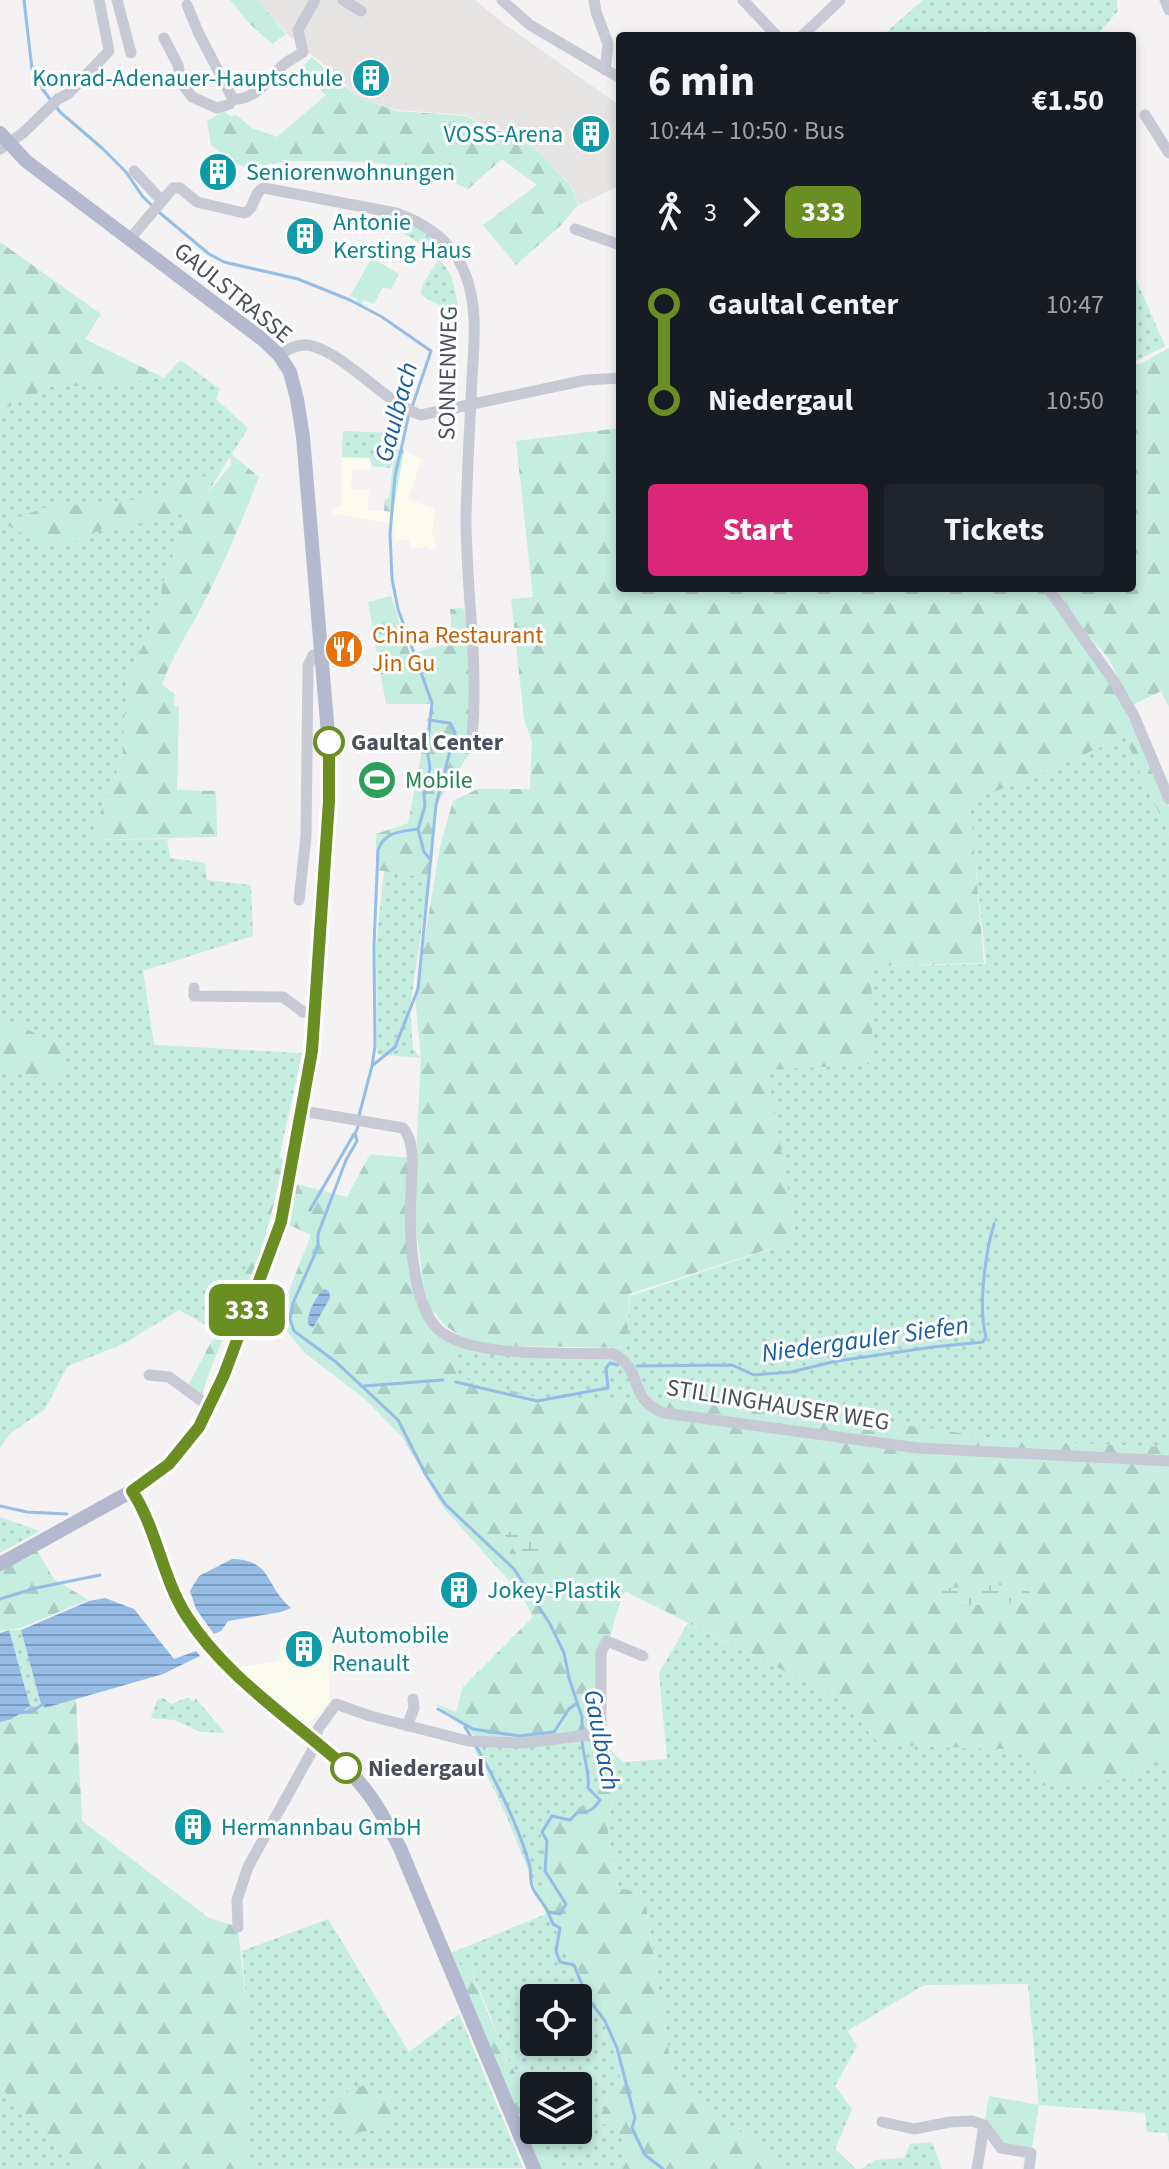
<!DOCTYPE html>
<html lang="en">
<head>
<meta charset="utf-8">
<style>
  body { margin:0; font-family:"Source Sans 3",sans-serif; background:#20242c; color:#f1f3f6; height:100vh; display:flex; flex-direction:column; font-size:30px; white-space:nowrap }
  * { box-sizing:border-box; margin:0 }
  p { font-size:26px; color:#9ea1a6 }
  .icon { flex:none; width:44px; height:44px; fill:none; stroke:currentColor; stroke-width:2; stroke-linecap:round; stroke-linejoin:round }
  .map { position:relative; flex:1; overflow:hidden }
  .details { position:absolute; left:616px; top:32px; width:520px; height:560px; display:flex; flex-direction:column; background:#171b24; border-radius:8px; box-shadow:0 4px 12px #0003 }
  .details>* { flex:none }
  .badge { padding:0 16px; border-radius:12px; font-size:28px; line-height:52px }
  .buttons { position:absolute; left:520px; top:1984px; display:grid; gap:16px }
  .buttons a { display:grid; place-items:center; width:72px; height:72px; border-radius:8px; background:#171b24; box-shadow:0 4px 12px #0003; font-size:40px }
  .map>.badge { position:absolute; translate:-50% -50%; box-shadow:0 0 0 4px #fff }
  .legs { display:flex; align-items:center; gap:12px; height:88px; padding:0 32px; font-size:26px }
  .legs p { margin-inline-start:auto }
  .overview { display:flex; align-items:center; justify-content:space-between; height:136px; padding:0 32px }
  h1 { font-size:44px; font-weight:700; line-height:60px }
  .button { display:flex; gap:16px; margin-top:auto; padding:16px 32px }
  .button a { flex:1; height:92px; border-radius:8px; background:#db2777; color:#fff; font-size:32px; font-weight:700; line-height:92px; text-align:center }
  .button a+a { background:#20242c; color:#f1f3f6 }
  ul { padding:0 32px; list-style:none }
  li { display:flex; align-items:center; gap:28px; height:96px; font-size:30px }
  li i { display:grid; place-items:center; width:12px; height:100%; margin:0 10px; background:currentColor }
  li i::after { content:''; width:20px; height:20px; margin:-10px; border:6px solid; border-radius:50%; background:#171b24 }
  li p { margin-inline-start:auto }
  li:first-child i { background:linear-gradient(#0000 50%,currentColor 0) }
  li:last-child i { background:linear-gradient(currentColor 50%,#0000 0) }
  .map>svg:first-child { display:block }
  .commercial { fill:#fbfbee }
  .education { fill:#e5e4e3 }
  .grass { fill:url(#grass-dots); fill-rule:evenodd }
  .forest { fill:url(#forest-firs) }
  .wetland { fill:url(#wetland-marsh) }
  .green { fill:#c5ede0 }
  .water { fill:url(#water-rules) }
  .lines { fill:none; stroke-linecap:round; stroke-linejoin:round }
  .stream { stroke:#95bde6; stroke-width:3 }
  .minor { stroke:#c7cad5; stroke-width:11 }
  .major { stroke:#b4b9ce; stroke-width:14 }
  .line-1-casing { stroke:#fff; stroke-width:18 }
  .line-1 { stroke:#6b8e23; stroke-width:12 }
  .stop-1-dot { fill:#fff; stroke:#6b8e23; stroke-width:4 }
  .labels { text-anchor:middle; dominant-baseline:central; stroke-width:6; stroke-linejoin:round; paint-order:stroke }
  .culture-label { font-size:24px; fill:#0d838f; stroke:#fff; text-anchor:start }
  .street-label { font-size:24px; fill:#4b4f5e; stroke:#fff }
  .food-label { font-size:24px; fill:#c56008; stroke:#fff; text-anchor:start }
  .stop-label { font-size:24px; font-weight:bold; fill:#4b4f5e; stroke:#fff; text-anchor:start }
  .leisure-label { font-size:24px; fill:#27864d; stroke:#fff; text-anchor:start }
  .water-label { font-size:26px; font-style:italic; fill:#185ca4; stroke:#fff }
</style>
</head>
<body>
<div class="map">
<svg width="1169" height="2169" viewBox="0 0 1169 2169">
  <defs>
    <pattern id="grass-dots" width="8" height="8" patternUnits="userSpaceOnUse" patternTransform="scale(2)"><rect width="8" height="8" fill="#c5ede0"/><path d="M2 2h.1M6 6h.1" fill="none" stroke="#abcdc3" stroke-width="1.8" stroke-linecap="round"/></pattern>
    <pattern id="forest-firs" width="22" height="20" patternUnits="userSpaceOnUse" patternTransform="scale(2)"><rect width="22" height="20" fill="#c5ede0"/><path d="M5 1l3.5 6h-7zM16 11l3.5 6h-7z" fill="#abcdc3"/></pattern>
    <pattern id="wetland-marsh" width="20" height="14" patternUnits="userSpaceOnUse" patternTransform="scale(2)"><rect width="20" height="14" fill="#c5ede0"/><path d="M1 5h8M5 5V1M11 12h8M15 12V8" fill="none" stroke="#abcdc3"/></pattern>
    <pattern id="water-rules" width="6" height="5" patternUnits="userSpaceOnUse" patternTransform="scale(2)"><rect width="6" height="5" fill="#95bde6"/><path d="M0 2.5h6" fill="none" stroke="#7c9cbe"/></pattern>
  </defs>
  <rect width="100%" height="100%" fill="#f4f2f2"/>
  <path class="commercial" d="M 404,450 L 422,459 L 408,499 L 435,509 L 432,536 L 435,536 L 436,551 L 425,547 L 411,549 L 409,539 L 395,541 L 394,524 L 333,514 L 332,510 L 342,504 L 342,457 L 370,458 L 371,470 L 352,469 L 351,489 L 369,490 L 368,510 L 393,512 Z
    M 281,1639 L 330,1642 L 329,1702 L 309,1724 L 240,1667 L 279,1661 Z"/>
  <path class="education" d="M 258,0 L 475,0 L 503,23 L 620,106 L 620,182 L 618,186 L 579,205 L 571,185 L 540,153 L 512,130 L 494,130 L 466,115 L 397,110 L 357,97 L 335,74 L 289,36 Z"/>
  <path class="grass" d="M 923,0 L 1117,0 L 1118,11 L 1096,36 L 982,36 L 989,29 L 972,36 L 882,36 Z
    M 386,216 L 420,229 L 439,244 L 432,250 L 388,225 Z
    M 438,260 C 455,271 456,297 459,316 L 421,295 L 423,284 Z
    M 1132,270 L 1165,346 L 1138,360 L 1132,360 Z
    M 180,360 L 220,389 L 216,399 L 248,428 L 202,502 L 188,514 L 162,586 L 160,607 L 127,681 L 122,760 L 89,840 L 167,839 L 170,858 L 205,863 L 207,880 L 251,885 L 253,936 L 143,971 L 154,1045 L 302,1053 L 267,1213 L 220,1333 L 179,1310 L 125,1343 L 68,1366 L 44,1410 L 11,1433 L 0,1447 L 0,411 L 50,387 L 101,385 L 164,378 Z
    M 343,431 L 391,433 L 396,439 L 391,468 L 372,466 L 370,458 L 342,457 Z
    M 1124,736 L 1169,835 L 1169,1447 L 1013,1441 L 913,1426 L 670,1397 L 626,1402 L 536,1397 L 457,1377 L 453,1353 L 474,1348 L 626,1348 L 630,1296 L 797,1240 L 766,1070 L 871,966 L 986,964 L 969,801 L 1044,773 Z
    M 384,871 L 429,878 L 410,1007 L 413,1049 L 421,1058 L 377,1054 L 376,946 Z
    M 0,1517 L 40,1531 L 0,1553 Z
    M 688,1623 L 838,1698 L 881,1745 L 1035,1750 L 1037,1786 L 1169,1757 L 1169,2144 L 1167,2133 L 1147,2132 L 1145,2113 L 1039,2105 L 1028,1984 L 924,1985 L 847,2031 L 857,2046 L 835,2086 L 852,2109 L 835,2149 L 856,2169 L 779,2169 L 755,2142 L 687,2094 L 671,2066 L 644,1893 L 618,1888 L 607,1825 L 614,1795 L 587,1786 L 583,1806 L 583,1978 L 613,2040 L 621,2081 L 594,2126 L 614,2122 L 630,2155 L 622,2169 L 556,2169 L 536,2130 L 578,2130 L 578,2086 L 534,2086 L 534,2123 L 469,1964 L 460,1966 L 456,1951 L 546,1914 L 506,1815 L 473,1746 L 597,1738 L 623,1762 L 667,1759 L 659,1673 ZM 534,1998 L 578,1998 L 578,2042 L 534,2042 Z
    M 9,1630 L 21,1630 L 41,1704 L 45,1708 L 30,1706 Z
    M 189,1697 L 192,1702 L 196,1699 L 225,1733 L 200,1732 L 175,1720 L 151,1718 L 157,1700 L 163,1698 L 171,1704 Z
    M 328,1919 L 409,2052 L 459,2014 L 523,2168 L 246,2169 L 246,2005 L 242,1951 Z
    M 0,2087 L 78,2169 L 0,2169 Z
    M 932,2142 L 942,2169 L 861,2169 L 875,2160 L 904,2158 L 910,2144 Z"/>
  <path class="forest" d="M 230,0 L 258,0 L 286,34 L 272,44 L 249,23 Z
    M 312,57 L 357,97 L 397,111 L 466,116 L 494,131 L 511,131 L 540,153 L 571,186 L 578,205 L 560,226 L 516,265 L 483,225 L 537,185 L 502,159 L 468,189 C 403,159 361,161 292,161 C 279,162 254,168 242,166 C 232,163 220,151 211,145 L 207,121 L 224,111 L 230,116 L 236,115 L 252,128 L 277,137 L 326,95 L 303,66 Z
    M 0,242 L 101,314 L 85,339 L 164,378 L 101,385 L 50,387 L 0,411 Z
    M 1169,348 L 1169,707 L 1161,691 L 1133,705 L 1108,658 L 1048,588 L 1132,588 L 1132,363 L 1140,364 Z
    M 620,428 L 620,588 L 1042,588 L 1108,680 L 1138,736 L 1169,807 L 1169,835 L 1124,736 L 1044,773 L 970,801 L 984,963 L 871,966 L 873,1064 L 767,1070 L 797,1240 L 629,1294 L 627,1348 L 474,1345 L 444,1325 L 430,1306 L 439,1324 L 474,1348 L 454,1353 L 458,1377 L 536,1397 L 626,1402 L 669,1397 L 913,1426 L 1013,1441 L 1169,1447 L 1169,1757 L 1117,1780 L 1037,1786 L 1034,1750 L 881,1745 L 838,1698 L 625,1591 C 604,1639 605,1682 594,1732 L 519,1740 L 476,1737 L 434,1703 L 456,1712 L 463,1687 L 533,1617 L 520,1593 L 442,1506 L 403,1438 L 366,1400 L 305,1353 L 284,1328 L 282,1308 L 311,1235 L 287,1224 L 296,1184 L 347,1197 L 370,1154 L 410,1158 L 411,1235 L 424,1285 L 413,1208 L 421,1058 L 415,996 L 440,847 L 453,801 L 478,789 L 530,789 L 532,741 L 524,719 L 511,599 L 533,597 L 516,441 Z
    M 396,439 L 396,450 L 404,450 L 393,512 L 384,511 L 385,499 L 389,498 Z
    M 230,453 L 259,477 C 242,522 223,565 201,608 C 187,634 171,658 162,685 L 175,694 L 174,706 L 179,707 L 177,790 L 216,791 L 217,837 L 89,840 L 122,760 L 127,681 L 160,607 L 162,586 L 188,514 L 183,510 L 175,518 L 102,529 L 68,545 L 43,544 L 3,523 L 47,507 L 133,500 L 161,492 L 178,482 L 216,474 L 206,495 L 231,465 Z
    M 391,596 L 410,654 L 453,642 L 450,609 L 463,608 L 470,627 L 476,701 L 471,751 L 436,805 L 429,878 L 376,870 L 376,834 L 408,823 L 431,704 L 386,704 L 368,602 Z
    M 0,1017 L 65,1047 L 59,1082 L 0,1069 Z
    M 279,1156 L 284,1160 C 276,1194 269,1228 257,1261 C 240,1307 215,1350 201,1397 L 188,1386 L 210,1344 L 220,1333 L 267,1213 Z
    M 37,1551 L 54,1579 L 88,1600 L 20,1628 L 0,1631 L 0,1571 Z
    M 76,1699 L 82,1821 L 209,1918 L 238,1927 L 246,2005 L 246,2169 L 78,2169 L 0,2087 L 0,1722 L 12,1719 L 30,1706 L 45,1708 Z
    M 587,1785 L 614,1794 L 607,1825 L 618,1888 L 644,1893 L 671,2066 L 687,2094 L 755,2142 L 779,2169 L 622,2169 L 630,2155 L 614,2122 L 593,2127 L 621,2081 L 613,2040 L 583,1978 L 546,1914 L 540,1822 L 583,1806 Z
    M 456,1951 L 460,1966 L 469,1964 L 485,2007 L 523,2091 L 534,2130 L 536,2130 L 556,2169 L 541,2169 L 450,1953 Z
    M 368,2084 L 380,2095 L 391,2097 C 399,2139 377,2127 349,2134 L 328,2110 L 349,2090 Z
    M 989,2096 L 1039,2105 L 1031,2153 L 1001,2148 L 984,2125 Z"/>
  <path class="wetland" d="M 520,1530 L 542,1550 L 528,1574 L 504,1533 Z
    M 1019,1584 L 1043,1602 L 950,1606 L 933,1589 Z"/>
  <path class="green" d="M 372,258 L 399,274 L 391,289 L 383,287 L 374,304 L 364,300 L 361,306 L 356,303 L 358,299 L 350,296 Z"/>
  <path class="water" d="M 324,1289 L 329,1291 L 330,1298 L 313,1328 L 308,1324 C 307,1313 316,1296 324,1289 Z
    M 232,1559 C 273,1560 264,1585 291,1608 L 281,1612 L 228,1621 L 221,1631 L 214,1634 L 196,1609 L 190,1591 L 199,1576 Z
    M 105,1598 L 134,1609 L 174,1659 L 196,1651 L 200,1656 L 163,1674 L 45,1708 L 41,1704 L 21,1630 L 89,1601 Z
    M 9,1630 L 30,1706 L 12,1719 L 0,1722 L 0,1633 Z"/>
  <g class="lines">
    <path class="stream" d="M 24,0 L 32,69 L 43,90 L 60,112 L 102,148 L 126,172 L 143,197 L 160,213 L 209,254 L 224,262 L 298,279 L 350,300 L 382,317 L 431,351 L 412,407
      M 418,829 L 424,852 L 431,860
      M 372,1066 L 375,1046 L 374,946 L 378,850 C 385,831 400,832 418,829 L 425,806 L 424,796 L 430,768 L 427,748 L 432,703 L 398,609 L 392,579 L 390,534 L 395,476 L 409,414
      M 359,1116 L 372,1066 L 395,1047 L 418,989 L 436,805 L 455,732 L 450,723 L 429,720
      M 359,1124 L 355,1134 L 357,1141 L 346,1160 L 318,1234 L 318,1247 L 293,1303 L 290,1319 L 294,1331 L 336,1362 L 398,1420 L 426,1475 L 445,1504 L 514,1569 L 550,1624 L 564,1653 L 569,1678 L 582,1717 L 582,1732
      M 310,1210 L 354,1134
      M 637,1366 L 732,1365 L 754,1375 L 791,1372 L 837,1361 L 933,1347 L 983,1342 L 986,1337 C 978,1308 985,1254 994,1224
      M 456,1382 L 537,1401 L 608,1388 L 606,1368 L 610,1363 L 618,1365
      M 364,1386 L 443,1380
      M 0,1506 L 27,1512 L 67,1514
      M 0,1599 L 36,1588 L 100,1575
      M 438,1709 L 473,1729 L 519,1736 L 554,1732 L 569,1709 L 577,1703
      M 19,1713 L 32,1711 L 45,1703
      M 465,1727 L 472,1739
      M 582,1740 C 583,1757 590,1772 588,1788 L 600,1800 C 594,1809 589,1813 578,1812 L 570,1820 L 552,1816 L 542,1832 L 547,1841 L 545,1871 L 566,1904 L 560,1914 L 548,1912 L 553,1924 L 560,1928 L 556,1951 L 560,1962 L 574,1965 L 587,1997 L 605,2021 L 617,2048 L 635,2118 L 632,2128 L 645,2155 L 663,2169
      M 476,1746 C 497,1783 519,1825 530,1867 C 531,1873 530,1880 532,1886 C 535,1895 544,1903 548,1912"/>
    <path class="minor" d="M 117,0 L 131,53
      M 343,0 L 361,11
      M 502,0 L 530,25 L 620,78
      M 594,0 L 596,12 L 608,44 L 605,70
      M 743,0 L 777,36
      M 1165,0 L 1169,10
      M 187,5 L 199,34 L 233,99 C 253,101 269,80 281,67 C 287,61 296,57 303,52 L 298,30 L 315,0
      M 802,36 L 840,0
      M 164,38 L 178,65 L 181,82 L 192,97 L 217,108 L 230,104 L 233,99
      M 1145,115 L 1169,153
      M 0,149 L 23,133 L 58,99 L 68,94 L 109,51 L 99,0
      M 134,171 L 161,200
      M 575,229 L 620,245
      M 129,240 L 173,188 L 180,188 L 197,202 L 244,213 C 257,208 252,192 264,188 L 396,213 C 428,224 454,243 466,276 C 478,308 474,344 472,378 C 470,424 467,471 466,518 C 466,590 479,664 472,736
      M 279,355 C 288,349 297,344 308,345 C 343,351 387,405 421,415 L 586,380 L 620,378
      M 1048,588 L 1115,683 L 1134,716 L 1169,799
      M 299,900 L 306,836 L 308,666 L 313,655 L 320,654
      M 194,988 L 194,996 L 283,997 L 303,1012 L 315,1013
      M 303,1111 L 403,1128 C 417,1145 411,1173 411,1194 C 409,1229 411,1305 439,1330 C 471,1359 571,1352 614,1354 C 645,1371 626,1398 664,1413 L 918,1448 L 1169,1461
      M 149,1375 L 169,1377 L 210,1407
      M 407,1726 L 414,1708 L 413,1699
      M 238,1927 L 237,1900 L 248,1867 L 312,1751 L 318,1729 L 336,1704 L 370,1716 L 468,1741 L 522,1743 L 598,1734 L 601,1725 L 601,1652 L 607,1641 L 643,1656
      M 882,2122 L 914,2129 L 950,2122 L 972,2121 L 984,2125 L 1001,2148 L 1031,2153 L 1029,2169
      M 977,2169 L 984,2125"/>
    <path class="major" d="M 0,133 L 26,161 L 262,339 L 279,355 L 290,372 L 297,399 L 303,437 L 329,746 L 329,801 L 312,1051 L 281,1222 L 224,1375 L 210,1407 L 189,1442 L 169,1464 L 132,1491 L 0,1564
      M 132,1491 C 150,1518 157,1552 169,1582 C 178,1605 193,1626 208,1645 C 250,1698 313,1730 358,1781 C 376,1801 388,1825 400,1848 L 534,2169"/>
  </g>
  <g class="lines">
    <g class="line-1-casing">
      <path id="line-1" d="M 329,742 L 329,801 L 312,1051 L 281,1222 L 224,1375 L 199,1427 L 169,1464 L 132,1491 C 157,1529 162,1577 186,1615 C 226,1678 292,1719 346,1768"/>
    </g>
    <use href="#line-1" class="line-1"/>
  </g>
  <defs>
    <g id="building-disc" transform="scale(2)"><circle r="9.5" fill="#0f9aa8" stroke="#fff"/><path d="M-4-6H4V6H1V3H-1V6H-4ZM-2.5-4.3h1.7v1.8h-1.7ZM.8-4.3h1.7v1.8H.8ZM-2.5-1h1.7V.8h-1.7ZM.8-1h1.7V.8H.8Z" fill="#fff"/></g>
    <g id="restaurant-disc" transform="scale(2)"><circle r="9.5" fill="#e8710a" stroke="#fff"/><path d="M-5-6h1v4h1v-4h1v4h1v-4h1v5L-1.5 .5V6h-2V.5L-5-1ZM5-6V6H3V1.5H1.5Q1.5-4 5-6Z" fill="#fff"/></g>
    <g id="stadium-disc" transform="scale(2)"><circle r="9.5" fill="#2e9e5b" stroke="#fff"/><path d="M0-5a6.5 5 0 1 0 0 10a6.5 5 0 1 0 0-10ZM-3.5-1.8h7v3.6h-7Z" fill="#fff"/></g>
  </defs>
  <g fill-rule="evenodd">
    <use href="#building-disc" x="371" y="78"/>
    <use href="#building-disc" x="591" y="134"/>
    <use href="#building-disc" x="218" y="172"/>
    <use href="#building-disc" x="305" y="236"/>
    <use href="#restaurant-disc" x="344" y="649"/>
    <use href="#stadium-disc" x="377" y="780"/>
    <use href="#building-disc" x="459" y="1590"/>
    <use href="#building-disc" x="304" y="1649"/>
    <use href="#building-disc" x="193" y="1827"/>
  </g>
  <g class="stop-1-dot">
    <circle cx="329" cy="742" r="14"/>
    <circle cx="346" cy="1768" r="14"/>
  </g>
  <g class="labels">
    <g class="culture-label">
      <text x="343" y="78" text-anchor="end">Konrad-Adenauer-Hauptschule</text>
      <text x="563" y="134" text-anchor="end">VOSS-Arena</text>
      <text x="246" y="172">Seniorenwohnungen</text>
      <text x="333" y="222">Antonie<tspan x="333" dy="28">Kersting Haus</tspan></text>
      <text x="487" y="1590">Jokey-Plastik</text>
      <text x="332" y="1635">Automobile<tspan x="332" dy="28">Renault</tspan></text>
      <text x="221" y="1827">Hermannbau GmbH</text>
    </g>
    <g class="street-label">
      <text transform="translate(233 293) rotate(39)">GAULSTRASSE</text>
      <text transform="translate(448 373) rotate(-89)">SONNENWEG</text>
      <text transform="translate(778 1405) rotate(9)">STILLINGHAUSER WEG</text>
    </g>
    <g class="food-label">
      <text x="372" y="635">China Restaurant<tspan x="372" dy="28">Jin Gu</tspan></text>
    </g>
    <g class="stop-label">
      <text x="351" y="742">Gaultal Center</text>
      <text x="368" y="1768">Niedergaul</text>
    </g>
    <g class="leisure-label">
      <text x="405" y="780">Mobile</text>
    </g>
    <g class="water-label">
      <text transform="translate(396 412) rotate(-75)">Gaulbach</text>
      <text transform="translate(865 1339) rotate(-8)">Niedergauler Siefen</text>
      <text transform="translate(602 1740) rotate(79)">Gaulbach</text>
    </g>
  </g>
</svg>
<div class="buttons">
<a><svg class="icon" aria-label="locate" viewBox="0 0 24 24"><circle cx="12" cy="12" r="6"/><path d="M12 2v4M12 18v4M2 12h4M18 12h4"/></svg></a>
<a><svg class="icon" aria-label="layers" viewBox="0 0 24 24"><path d="M12 4l9 5-9 5-9-5zM3 14l9 5 9-5"/></svg></a>
</div>
<b class="badge" style="left:247px;top:1310px;background:#6b8e23;color:#fff">333</b>
<section class="details">
<div class="overview"><div><h1>6 min</h1><p>10:44 – 10:50 · Bus</p></div><b>€1.50</b></div>
<div class="legs"><svg class="icon" aria-label="walk" viewBox="0 0 24 24"><circle cx="13" cy="4" r="2"/><path d="M13 8l-2 6 4 7M11 14l-3 7M7 12l3-4h3l4 4"/></svg>3<svg class="icon" aria-label="forward" viewBox="0 0 24 24"><path d="M9 5l7 7-7 7"/></svg><b class="badge" style="background:#6b8e23;color:#fff">333</b></div>
<ul>
<li><i style="color:#6b8e23"></i><b>Gaultal Center</b><p>10:47</p></li>
<li><i style="color:#6b8e23"></i><b>Niedergaul</b><p>10:50</p></li>
</ul>
<div class="button"><a>Start</a><a>Tickets</a></div>
</section>
</div>
</body>
</html>
